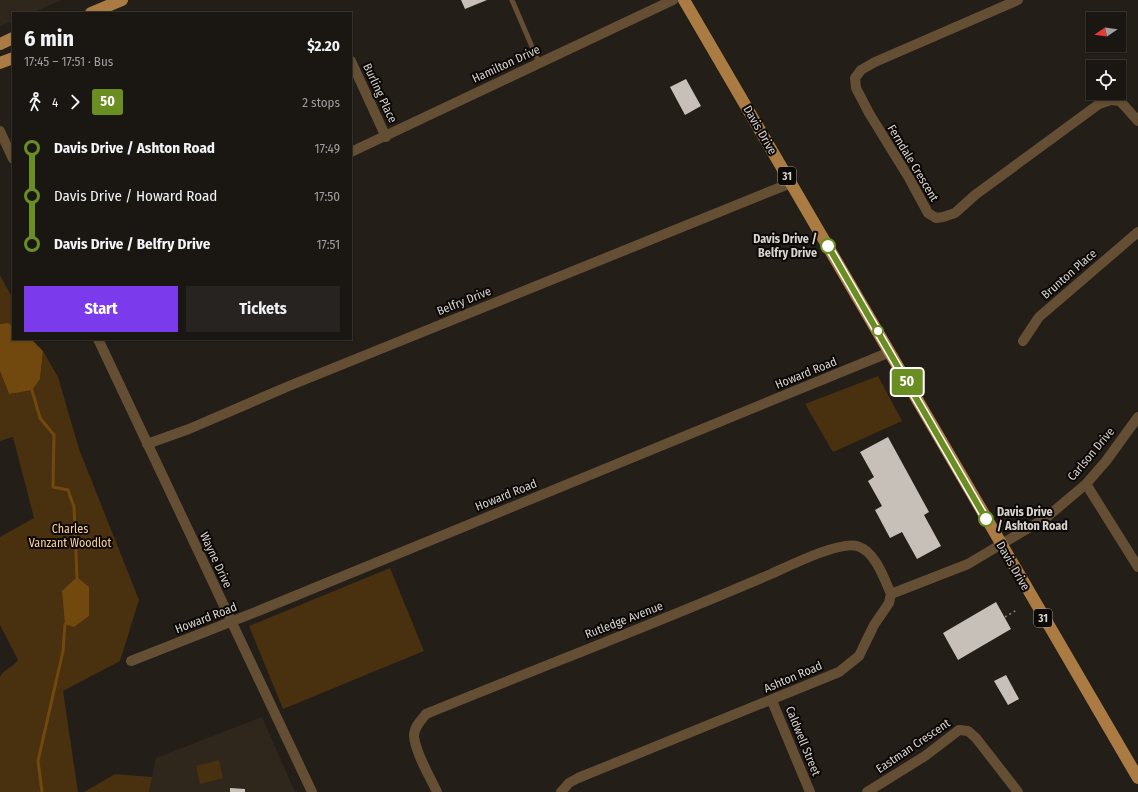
<!DOCTYPE html>
<html lang="en">
<head>
<meta charset="utf-8">
<style>
  body { margin:0; font-family:"Fira Sans Condensed",sans-serif; background:#272320; color:#f1f3f6; height:100vh; display:flex; flex-direction:column; font-size:15px; white-space:nowrap }
  * { box-sizing:border-box; margin:0 }
  p { font-size:13px; color:#9f9f9f }
  .icon { flex:none; width:22px; height:22px; fill:none; stroke:currentColor; stroke-width:2; stroke-linecap:round; stroke-linejoin:round }
  .map { position:relative; flex:1; overflow:hidden }
  .sheet { position:absolute; left:12px; top:12px; width:340px; height:328px; display:flex; flex-direction:column; background:#1a1612; border-radius:0px; box-shadow:0 1px 3px #0004,0 0 0 1px #383532 }
  .sheet>* { flex:none }
  .badge { padding:0 8px; border-radius:3px; font-size:14px; line-height:26px }
  .needle { width:26px; rotate:257deg }
  .fabs { position:absolute; left:1086px; top:12px; display:grid; gap:8px }
  .fabs a { display:grid; place-items:center; width:40px; height:40px; border-radius:0px; background:#1a1612; box-shadow:0 1px 3px #0004,0 0 0 1px #383532; font-size:20px }
  .map>.badge { position:absolute; translate:-50% -50%; box-shadow:0 0 0 2px #fff }
  .legs { display:flex; align-items:center; gap:6px; height:44px; padding:0 12px; font-size:13px }
  .legs p { margin-inline-start:auto }
  .headline { display:flex; align-items:center; justify-content:space-between; height:68px; padding:0 12px }
  h1 { font-size:22px; font-weight:700; line-height:30px }
  .action { display:flex; gap:8px; margin-top:auto; padding:8px 12px }
  .action a { flex:1; height:46px; border-radius:0px; background:#7c3aed; color:#fff; font-size:16px; font-weight:700; line-height:46px; text-align:center }
  .action a+a { background:#272320; color:#f1f3f6 }
  ul { padding:0 12px; list-style:none }
  li { display:flex; align-items:center; gap:14px; height:48px; font-size:15px }
  li i { display:grid; place-items:center; width:6px; height:100%; margin:0 5px; background:currentColor }
  li i::after { content:''; width:10px; height:10px; margin:-5px; border:3px solid; border-radius:50%; background:#1a1612 }
  li p { margin-inline-start:auto }
  li:first-child i { background:linear-gradient(#0000 50%,currentColor 0) }
  li:last-child i { background:linear-gradient(currentColor 50%,#0000 0) }
  .map>svg:first-child { display:block }
  .built { fill:#2f271c }
  .green { fill:#49300f }
  .water { fill:#71490e }
  .lines { fill:none; stroke-linecap:round; stroke-linejoin:round }
  .stream { stroke:#71490e; stroke-width:3 }
  .building { fill:#c7c0b8 }
  .path { stroke:#837f7a; stroke-width:1.5; stroke-dasharray:2 3; stroke-linecap:butt }
  .lane { stroke:#644e34; stroke-width:5 }
  .street { stroke:#644e34; stroke-width:10 }
  .primary { stroke:#aa7b42; stroke-width:12 }
  .line-1-casing { stroke:#fff; stroke-width:9 }
  .line-1 { stroke:#6b8e23; stroke-width:6 }
  .stop-1-dot { fill:#fff; stroke:#6b8e23; stroke-width:2 }
  .labels { text-anchor:middle; dominant-baseline:central; stroke-width:4; stroke-linejoin:round; paint-order:stroke }
  .shield { fill:#0b0806; stroke:#9a9693; stroke-width:1 }
  .shield-label { font-size:11px; font-weight:bold; fill:#d7d3cf }
  .street-label { font-size:12px; fill:#d7d3cf; stroke:#0b0806 }
  .stop-label { font-size:12px; font-weight:bold; fill:#d7d3cf; stroke:#0b0806; text-anchor:end }
  .park-label { font-size:12px; fill:#fed19d; stroke:#0b0806 }
</style>
</head>
<body>
<div class="map">
<svg width="1138" height="792" viewBox="0 0 1138 792">
  <rect width="100%" height="100%" fill="#231e18"/>
  <path class="built" d="M 0,0 L 62,0 L 31,13 L 13,13 L 13,21 L 0,26 Z
    M 262,717 L 295,792 L 149,792 L 156,758 Z"/>
  <path class="green" d="M 0,275 L 13,299 L 13,326 L 8,323 L 0,324 Z
    M 43,351 L 58,377 L 79,449 L 139,600 L 120,661 L 63,691 L 78,792 L 0,792 L 0,677 C 5,668 14,667 18,660 L 0,625 L 0,537 L 34,518 L 13,437 L 0,441 L 0,371 L 9,394 L 40,379 Z
    M 878,376 L 902,421 L 833,452 L 805,404 Z
    M 390,568 L 424,651 L 283,709 L 249,626 Z
    M 219,760 L 223,778 L 200,784 L 196,766 Z
    M 115,774 L 152,777 L 149,792 L 84,792 Z"/>
  <path class="water" d="M 8,323 L 13,326 L 13,339 L 31,339 L 43,351 L 40,379 L 32,390 L 9,394 L 0,371 L 0,324 Z
    M 77,577 L 89,587 L 89,616 L 74,627 L 65,624 L 62,591 Z"/>
  <g class="lines">
    <path class="stream" d="M 32,390 L 40,418 L 54,435 L 53,487 L 68,490 L 74,507 L 77,577
      M 42,792 L 38,761 L 63,651 L 65,624"/>
  </g>
  <path class="building" d="M 461,0 L 487,0 L 465,9 Z
    M 686,79 L 701,106 L 685,115 L 670,87 Z
    M 888,437 L 929,512 L 924,515 L 941,546 L 917,559 L 902,532 L 890,538 L 875,510 L 882,506 L 868,481 L 874,477 L 860,452 Z
    M 996,602 L 1011,629 L 958,660 L 943,633 Z
    M 1006,675 L 1019,699 L 1008,705 L 994,681 Z
    M 230,788 L 245,789 L 245,792 L 230,792 Z"/>
  <g class="lines">
    <path class="path" d="M 1005,617 L 1017,610"/>
    <path class="lane" d="M 512,0 L 539,63"/>
    <path class="street" d="M 1018,0 L 875,62 L 861,70 L 855,78 L 856,88 L 869,113 L 909,178 L 928,213 L 936,218 L 943,217 L 955,213 L 975,195 L 1099,104 L 1111,100 L 1120,101 L 1138,121
      M 351,61 L 386,137
      M 0,131 L 13,159
      M 351,152 L 673,0
      M 98,339 L 312,792
      M 1023,341 L 1039,317 L 1138,232
      M 147,444 L 189,429 L 289,386 L 791,183
      M 1086,484 L 1138,567
      M 891,594 L 968,564 L 1047,517 L 1086,484 L 1106,461 L 1138,417
      M 131,661 L 263,609 L 890,352
      M 772,701 L 810,792
      M 437,792 C 430,777 415,752 414,736 C 414,727 421,720 426,714 C 541,667 657,623 771,574 C 789,566 839,541 857,546 C 875,551 884,578 891,594
      M 561,792 L 569,783 L 578,778 L 839,672 L 859,656 L 874,625 L 889,603 L 891,594
      M 867,792 L 925,756 L 959,730 L 968,731 L 976,738 L 1018,792"/>
    <path class="primary" d="M 684,0 L 1138,778
      M 91,13 L 122,0
      M 0,44 L 13,38
      M 0,63 L 13,58"/>
  </g>
  <g class="lines">
    <g class="line-1-casing">
      <path id="line-1" d="M 828,246 L 986,519"/>
    </g>
    <use href="#line-1" class="line-1"/>
  </g>
  <g class="stop-1-dot">
    <circle cx="828" cy="246" r="7"/>
    <circle cx="878" cy="331" r="5"/>
    <circle cx="986" cy="519" r="7"/>
  </g>
  <g class="labels">
    <g class="shield">
      <rect x="778" y="167" width="18" height="18" rx="3"/>
      <rect x="1034" y="609" width="18" height="18" rx="3"/>
    </g>
    <g class="shield-label">
      <text x="787" y="176">31</text>
      <text x="1043" y="618">31</text>
    </g>
    <g class="street-label">
      <text transform="translate(506 64) rotate(-25)">Hamilton Drive</text>
      <text transform="translate(380 93) rotate(65)">Burling Place</text>
      <text transform="translate(760 130) rotate(60)">Davis Drive</text>
      <text transform="translate(913 163) rotate(59)">Ferndale Crescent</text>
      <text transform="translate(1069 274) rotate(-41)">Brunton Place</text>
      <text transform="translate(464 301) rotate(-22)">Belfry Drive</text>
      <text transform="translate(806 373) rotate(-22)">Howard Road</text>
      <text transform="translate(1091 454) rotate(-50)">Carlson Drive</text>
      <text transform="translate(506 495) rotate(-22)">Howard Road</text>
      <text transform="translate(216 560) rotate(65)">Wayne Drive</text>
      <text transform="translate(1013 566) rotate(60)">Davis Drive</text>
      <text transform="translate(206 618) rotate(-21)">Howard Road</text>
      <text transform="translate(624 620) rotate(-21)">Rutledge Avenue</text>
      <text transform="translate(793 677) rotate(-23)">Ashton Road</text>
      <text transform="translate(803 741) rotate(68)">Caldwell Street</text>
      <text transform="translate(913 746) rotate(-34)">Eastman Crescent</text>
    </g>
    <g class="stop-label">
      <text x="817" y="239">Davis Drive /<tspan x="817" dy="14">Belfry Drive</tspan></text>
      <text x="997" y="512" text-anchor="start">Davis Drive<tspan x="997" dy="14">/ Ashton Road</tspan></text>
    </g>
    <g class="park-label">
      <text x="70" y="529">Charles<tspan x="70" dy="14">Vanzant Woodlot</tspan></text>
    </g>
  </g>
</svg>
<div class="fabs">
<a><svg class="needle" viewBox="-14 -14 28 28"><path d="M0-13l5 13h-10z" fill="#e53935"/><path d="M0 13l5-13h-10z" fill="#9f9f9f"/></svg></a>
<a><svg class="icon" aria-label="locate" viewBox="0 0 24 24"><circle cx="12" cy="12" r="6"/><path d="M12 2v4M12 18v4M2 12h4M18 12h4"/></svg></a>
</div>
<b class="badge" style="left:907px;top:382px;background:#6b8e23;color:#fff">50</b>
<section class="sheet">
<div class="headline"><div><h1>6 min</h1><p>17:45 – 17:51 · Bus</p></div><b>$2.20</b></div>
<div class="legs"><svg class="icon" aria-label="walk" viewBox="0 0 24 24"><circle cx="13" cy="4" r="2"/><path d="M13 8l-2 6 4 7M11 14l-3 7M7 12l3-4h3l4 4"/></svg>4<svg class="icon" aria-label="forward" viewBox="0 0 24 24"><path d="M9 5l7 7-7 7"/></svg><b class="badge" style="background:#6b8e23;color:#fff">50</b><p>2 stops</p></div>
<ul>
<li><i style="color:#6b8e23"></i><b>Davis Drive / Ashton Road</b><p>17:49</p></li>
<li><i style="color:#6b8e23"></i><span>Davis Drive / Howard Road</span><p>17:50</p></li>
<li><i style="color:#6b8e23"></i><b>Davis Drive / Belfry Drive</b><p>17:51</p></li>
</ul>
<div class="action"><a>Start</a><a>Tickets</a></div>
</section>
</div>
</body>
</html>
